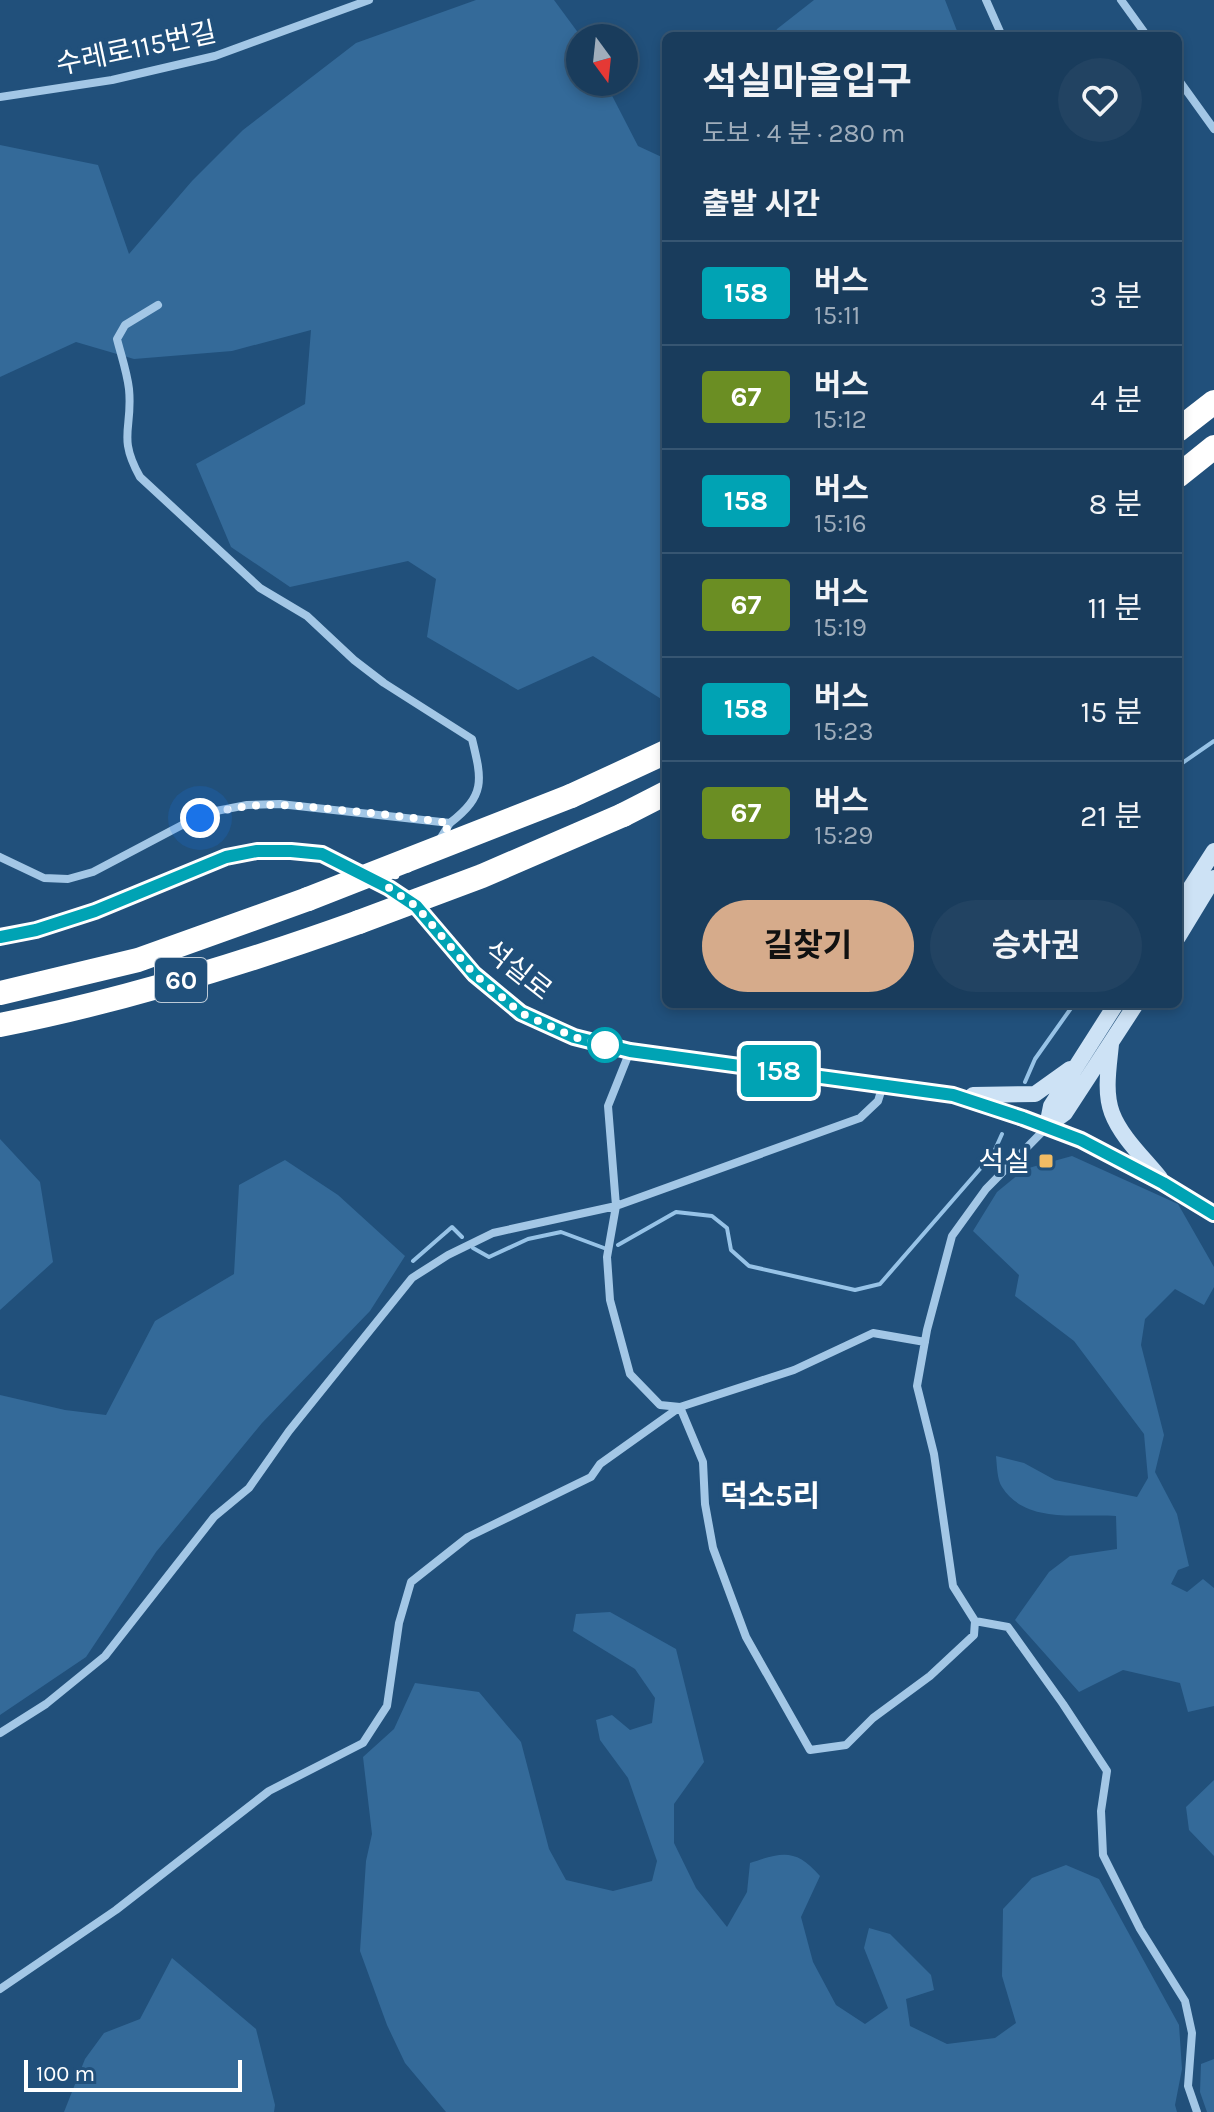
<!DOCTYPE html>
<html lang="ko">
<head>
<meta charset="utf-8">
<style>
  body { margin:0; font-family:Karla,"Noto Sans KR",sans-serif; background:#224362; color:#f1f3f6; height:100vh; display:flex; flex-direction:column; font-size:30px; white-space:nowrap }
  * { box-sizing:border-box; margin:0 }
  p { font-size:26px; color:#9fadbb }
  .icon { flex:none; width:44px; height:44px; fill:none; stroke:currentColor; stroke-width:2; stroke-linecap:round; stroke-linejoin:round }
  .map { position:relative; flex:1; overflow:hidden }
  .drawer { position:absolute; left:662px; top:32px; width:520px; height:976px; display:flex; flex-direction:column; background:#193c5c; border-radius:12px; box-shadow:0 4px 12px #0003,0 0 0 2px #375672 }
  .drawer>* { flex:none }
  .badge { padding:0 16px; border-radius:6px; font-size:28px; line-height:52px }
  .needle { width:52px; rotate:165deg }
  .fabs { position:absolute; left:566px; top:24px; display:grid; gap:16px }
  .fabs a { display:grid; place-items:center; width:72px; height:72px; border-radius:50%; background:#193c5c; box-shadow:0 4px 12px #0003,0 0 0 2px #375672; font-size:40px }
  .scale { position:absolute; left:24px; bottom:20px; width:218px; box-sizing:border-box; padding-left:8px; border:4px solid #fff; border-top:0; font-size:22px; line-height:28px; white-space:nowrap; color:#fff; -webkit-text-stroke:6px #21507b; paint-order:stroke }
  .you { position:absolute; width:40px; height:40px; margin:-20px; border:6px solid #fff; border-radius:50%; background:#1a73e8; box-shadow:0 0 0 12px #1a73e833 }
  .map>.badge { position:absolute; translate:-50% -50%; box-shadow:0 0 0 4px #fff }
  h2 { padding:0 40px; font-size:30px; line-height:72px }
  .round { display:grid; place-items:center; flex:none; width:84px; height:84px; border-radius:42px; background:#224362 }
  .head { display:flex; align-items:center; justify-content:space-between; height:136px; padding:0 40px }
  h1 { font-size:38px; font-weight:700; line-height:60px }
  .action { display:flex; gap:16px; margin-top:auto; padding:16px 40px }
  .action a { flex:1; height:92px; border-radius:48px; background:#d6ab8b; color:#111; font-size:32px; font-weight:700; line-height:92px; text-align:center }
  .action a+a { background:#224362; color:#f1f3f6 }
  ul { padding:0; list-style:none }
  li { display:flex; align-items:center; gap:24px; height:104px; padding:0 40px; border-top:2px solid #375672 }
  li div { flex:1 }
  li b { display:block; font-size:30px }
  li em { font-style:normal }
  li .badge { min-width:88px; font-weight:700; text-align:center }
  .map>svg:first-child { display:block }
  .green { fill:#346a99 }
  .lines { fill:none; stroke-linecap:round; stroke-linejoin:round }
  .stream { stroke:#97c3e7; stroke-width:4 }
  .street { stroke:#a3c7e6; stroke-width:8 }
  .secondary { stroke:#cde2f5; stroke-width:16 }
  .highway { stroke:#fff; stroke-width:24 }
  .highway-bridge { stroke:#fff; stroke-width:24 }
  .line-casing { stroke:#fff; stroke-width:18 }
  .line { stroke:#00a3b4; stroke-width:12 }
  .walk { stroke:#fff; stroke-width:8; stroke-dasharray:0 14.4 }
  .stop-dot { fill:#fff; stroke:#00a3b4; stroke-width:4 }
  .poi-dot { fill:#f2bc64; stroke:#21507b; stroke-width:3 }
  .labels { text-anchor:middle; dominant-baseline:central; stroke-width:8; stroke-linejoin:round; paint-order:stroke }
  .shield { fill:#21507b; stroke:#bccad7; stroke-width:2 }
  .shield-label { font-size:26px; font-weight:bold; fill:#fff }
  .street-label { font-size:28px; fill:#fff; stroke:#21507b }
  .poi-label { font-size:28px; fill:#fff; stroke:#21507b; text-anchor:end }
  .neighbourhood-label { font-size:30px; font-weight:bold; fill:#fff; stroke:#21507b }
</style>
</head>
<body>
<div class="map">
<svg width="1214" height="2112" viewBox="0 0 1214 2112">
  <rect width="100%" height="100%" fill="#21507b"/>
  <path class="green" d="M 476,0 L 554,0 L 582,38 L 580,38 L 580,82 L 605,82 L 638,146 L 666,159 L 666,702 L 593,656 L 518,690 L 427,637 L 436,579 L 408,561 L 290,587 L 231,547 L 196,464 L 305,404 L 311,330 L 232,351 L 134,359 L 76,342 L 0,377 L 0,145 L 98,165 L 129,254 L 192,181 L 243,130 L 356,43 Z
    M 814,0 L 945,0 L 959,36 L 774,36 L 777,29 Z
    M 0,1139 L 40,1182 L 53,1262 L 0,1310 Z
    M 1072,1156 L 1178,1204 L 1214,1267 L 1214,1287 L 1204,1305 L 1175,1289 L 1145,1319 L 1141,1345 L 1164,1435 L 1155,1472 L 1177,1514 L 1189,1566 L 1178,1570 L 1171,1584 L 1187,1592 L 1203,1579 L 1214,1588 L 1214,1706 L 1188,1712 L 1180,1683 L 1123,1670 L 1079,1692 L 1015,1620 L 1049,1572 L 1070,1556 L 1117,1549 L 1116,1516 C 1079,1513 1026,1525 1002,1487 C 997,1480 997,1465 996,1456 L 1024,1463 L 1055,1480 L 1137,1497 L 1148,1478 L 1144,1434 L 1074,1341 L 1015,1296 L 1019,1275 L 973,1231 L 997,1192 L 1025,1169 Z
    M 285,1160 L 338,1195 L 405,1256 L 370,1311 L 262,1423 L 156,1552 L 86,1657 L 0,1715 L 0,1395 L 65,1410 L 106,1415 L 155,1321 L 234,1274 L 239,1185 Z
    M 610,1612 L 676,1649 L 704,1762 L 674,1804 L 674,1843 L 696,1888 L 727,1927 L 747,1892 L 750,1863 C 782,1852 796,1848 820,1876 L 801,1917 L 813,1962 L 836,2005 L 865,2024 L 888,2008 L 864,1948 L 869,1928 L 890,1934 L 931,1975 L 934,1990 L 906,1999 L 910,2026 L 947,2044 L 995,2038 L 1016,2023 L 1002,1976 L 1003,1909 L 1032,1878 L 1066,1865 L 1099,1879 L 1179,2025 L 1182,2069 L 1175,2105 L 1177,2112 L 446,2112 L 405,2063 L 387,2025 L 360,1951 L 366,1861 L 372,1834 L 363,1757 L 394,1729 L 415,1683 L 479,1692 L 521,1742 L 549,1849 L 566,1880 L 613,1891 L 652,1881 L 657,1861 L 628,1778 L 600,1740 L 596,1720 L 612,1715 L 630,1730 L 652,1723 L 655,1698 L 635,1669 L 573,1631 L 576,1614 Z
    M 1214,1780 L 1214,1856 L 1189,1830 L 1186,1807 Z
    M 172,1958 L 256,2029 L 275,2105 L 274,2112 L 64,2112 L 85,2059 L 104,2033 L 140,2019 Z
    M 1214,2059 L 1214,2112 L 1207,2112 L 1200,2092 L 1201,2064 Z"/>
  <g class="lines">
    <path class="stream" d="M 1178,766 L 1214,741
      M 1025,1082 L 1035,1059 L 1074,1004
      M 618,1245 L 676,1212 L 712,1216 L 727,1228 L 731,1250 L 749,1266 L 855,1290 L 880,1284 L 993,1154 L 1002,1134
      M 473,1248 L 489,1257 L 528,1239 L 561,1232 L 604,1248
      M 413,1261 L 452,1227 L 462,1237"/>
    <path class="street" d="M 986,0 L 1002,36
      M 1121,0 L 1147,36
      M 1178,79 L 1214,129
      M 0,97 L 112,80 L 215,56 L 369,0
      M 158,305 L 125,325 L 117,339 C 121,355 127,372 129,389 C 133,429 117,436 140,477 L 260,588 L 307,616 L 354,660 L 384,683 L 472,739 C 482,780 486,795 450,823
      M 0,857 L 44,878 L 68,879 L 93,872 L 184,824 L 216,811 L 247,805 L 280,804 L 450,823 L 440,839
      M 630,1051 L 608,1106 L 616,1206 L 607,1257 L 610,1300 L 630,1374 L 660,1405 L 680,1407 L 703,1462 L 705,1504 L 713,1548 L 746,1637 L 810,1750 L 846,1745 L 873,1718 L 930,1676 L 974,1635 L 975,1621 L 953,1586 L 934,1454 L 917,1386 L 927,1330 L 952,1236 L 986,1189 L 1047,1127
      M 975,1621 L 1008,1627 L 1063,1704 L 1107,1771 L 1101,1811 L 1103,1855 L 1140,1929 L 1185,2001 L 1192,2033 L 1188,2086 L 1197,2112
      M 0,1733 L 46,1704 L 105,1656 L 214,1517 L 249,1488 L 289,1431 L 412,1278 L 448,1255 L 493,1233 L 616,1206 L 860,1118 L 878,1101 L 883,1085
      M 0,1989 L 116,1910 L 269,1791 L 363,1743 L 387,1706 L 399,1623 L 411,1582 L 468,1537 L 591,1477 L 600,1464 L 680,1407 L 794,1370 L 873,1333 L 925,1342"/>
    <path class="secondary" d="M 1178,907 L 1214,851
      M 0,937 L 36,930 L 95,911 L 226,857 L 257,851 L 291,851 L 322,854 L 389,888 L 416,906 L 474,974 L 521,1013 L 574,1037 L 630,1051 L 953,1095 L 1023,1118 L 1081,1140 L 1163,1183 L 1214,1214
      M 1178,937 L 1214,878
      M 1111,1044 C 1109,1066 1104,1092 1112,1113 C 1121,1137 1144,1158 1160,1178
      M 973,1095 L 1035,1094 L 1070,1069
      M 1047,1126 L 1065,1113 L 1136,1004
      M 1047,1126 L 1051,1106 L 1116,1004"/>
    <path class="highway" d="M 1178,430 L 1214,402
      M 1178,476 L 1214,447
      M 571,796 L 666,752
      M 623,815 L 666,793
      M 0,993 L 138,960 L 308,899
      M 0,1025 C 122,1001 242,964 359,922"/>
    <path class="highway-bridge" d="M 308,899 L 571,796
      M 359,922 L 482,876 L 623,815"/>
  </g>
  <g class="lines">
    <g class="line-casing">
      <path id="line" d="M 0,937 L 36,930 L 95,911 L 226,857 L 257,851 L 291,851 L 322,854 L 389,888 L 416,906 L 474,974 L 521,1013 L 574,1037 L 630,1051 L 953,1095 L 1023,1118 L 1081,1140 L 1163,1183 L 1214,1214"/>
    </g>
    <use href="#line" class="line"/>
    <path class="walk" d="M 200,818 C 246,799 292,805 340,810 C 377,813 413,818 450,823 L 431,856 L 394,876 L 389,888 L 416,906 L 474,974 L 521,1013 L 574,1037 L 605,1045"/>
  </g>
  <circle class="stop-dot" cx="605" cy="1045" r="16"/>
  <rect class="poi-dot" x="1038" y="1153" width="16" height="16" rx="4"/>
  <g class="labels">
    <rect class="shield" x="155" y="958" width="52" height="44" rx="6"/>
    <g class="shield-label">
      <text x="181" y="980">60</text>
    </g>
    <g class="street-label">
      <text transform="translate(136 48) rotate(-12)">수레로115번길</text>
      <text transform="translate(518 970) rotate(38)">석실로</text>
    </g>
    <g class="poi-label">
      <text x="1030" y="1161">석실</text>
    </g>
    <g class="neighbourhood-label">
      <text x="770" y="1496">덕소5리</text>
    </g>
  </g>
</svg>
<div class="fabs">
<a><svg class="needle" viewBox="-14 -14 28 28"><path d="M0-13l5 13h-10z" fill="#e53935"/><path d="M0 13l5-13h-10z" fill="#9fadbb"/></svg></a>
</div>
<div class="scale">100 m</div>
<div class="you" style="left:200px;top:818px"></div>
<b class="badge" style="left:779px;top:1071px;background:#00a3b4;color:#fff">158</b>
<section class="drawer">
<div class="head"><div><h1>석실마을입구</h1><p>도보 · 4 분 · 280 m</p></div><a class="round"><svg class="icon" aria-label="heart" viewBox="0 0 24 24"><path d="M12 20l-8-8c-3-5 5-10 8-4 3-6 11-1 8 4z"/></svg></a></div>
<h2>출발 시간</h2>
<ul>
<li><span class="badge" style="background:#00a3b4;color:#fff">158</span><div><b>버스</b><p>15:11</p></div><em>3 분</em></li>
<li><span class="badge" style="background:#6b8e23;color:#fff">67</span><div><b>버스</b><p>15:12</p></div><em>4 분</em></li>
<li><span class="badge" style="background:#00a3b4;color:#fff">158</span><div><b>버스</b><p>15:16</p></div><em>8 분</em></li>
<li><span class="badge" style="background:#6b8e23;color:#fff">67</span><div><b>버스</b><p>15:19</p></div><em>11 분</em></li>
<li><span class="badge" style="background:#00a3b4;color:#fff">158</span><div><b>버스</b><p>15:23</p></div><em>15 분</em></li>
<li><span class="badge" style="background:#6b8e23;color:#fff">67</span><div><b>버스</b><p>15:29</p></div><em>21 분</em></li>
</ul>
<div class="action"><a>길찾기</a><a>승차권</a></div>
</section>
</div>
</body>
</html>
